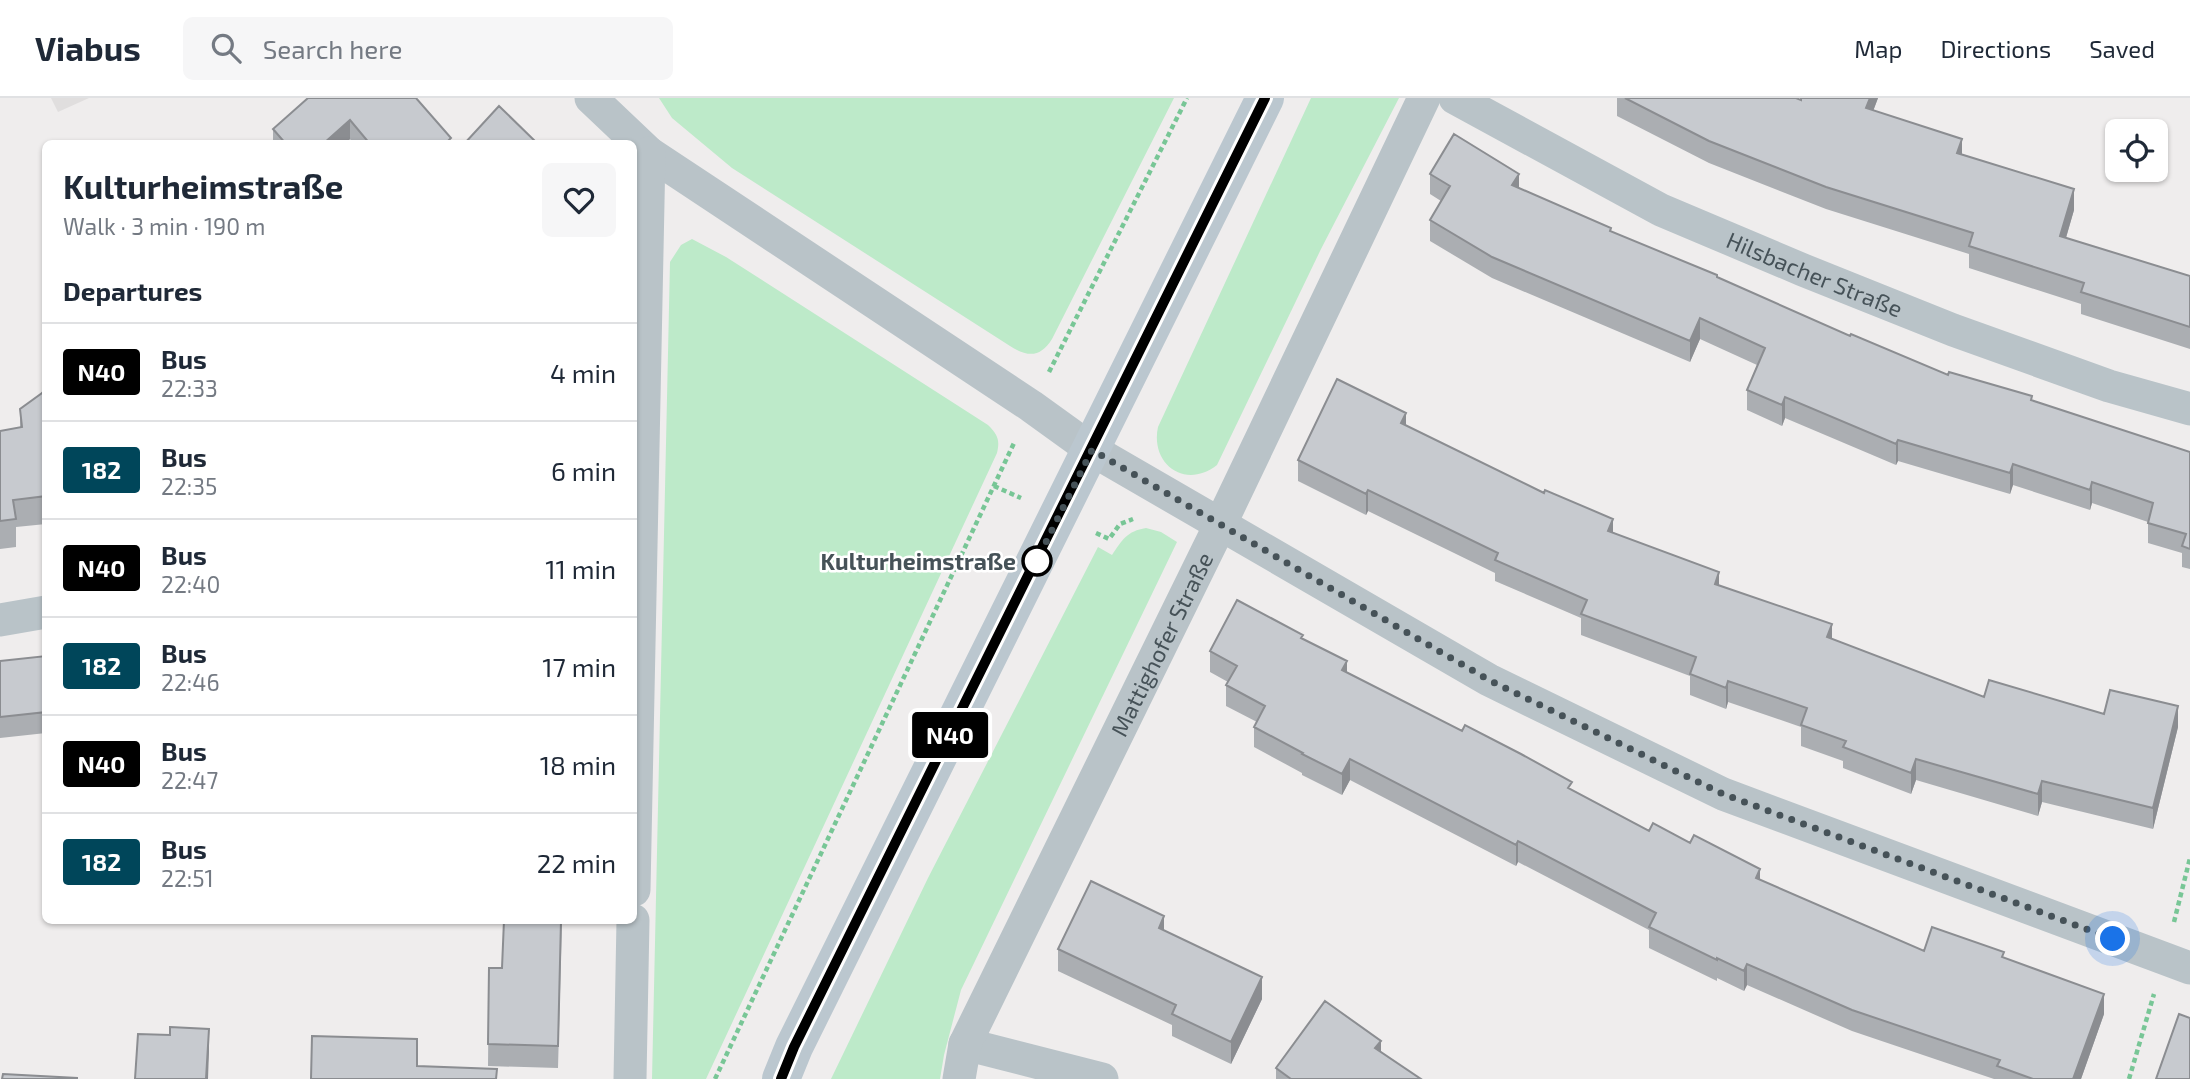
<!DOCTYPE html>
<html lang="en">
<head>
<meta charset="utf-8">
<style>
  body { margin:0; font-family:"Exo 2",sans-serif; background:#f6f6f7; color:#1f2937; height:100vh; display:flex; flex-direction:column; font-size:26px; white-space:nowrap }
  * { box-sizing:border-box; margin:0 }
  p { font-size:23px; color:#747a83 }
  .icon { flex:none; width:38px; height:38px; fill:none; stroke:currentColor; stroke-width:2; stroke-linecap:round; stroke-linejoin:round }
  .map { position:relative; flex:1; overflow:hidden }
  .side { position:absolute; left:42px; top:42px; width:595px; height:784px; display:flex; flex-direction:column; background:#fff; border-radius:10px; box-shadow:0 2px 5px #0004 }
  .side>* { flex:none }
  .badge { padding:0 14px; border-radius:5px; font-size:24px; line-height:46px }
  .controls { position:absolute; left:2105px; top:21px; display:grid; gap:14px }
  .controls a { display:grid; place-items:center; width:63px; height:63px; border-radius:10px; background:#fff; box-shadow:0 2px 5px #0004; font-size:35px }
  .you { position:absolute; width:35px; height:35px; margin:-18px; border:5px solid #fff; border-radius:50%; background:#1a73e8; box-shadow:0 0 0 10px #1a73e833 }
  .map>.badge { position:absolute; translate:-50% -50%; box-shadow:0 0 0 4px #fff }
  h2 { padding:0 21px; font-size:26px; line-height:63px }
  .round { display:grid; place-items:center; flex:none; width:74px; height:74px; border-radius:10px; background:#f6f6f7 }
  .summary { display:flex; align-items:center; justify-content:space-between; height:119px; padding:0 21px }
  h1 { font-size:33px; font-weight:700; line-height:52px }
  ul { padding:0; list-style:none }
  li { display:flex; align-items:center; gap:21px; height:98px; padding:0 21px; border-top:2px solid #e0e1e3 }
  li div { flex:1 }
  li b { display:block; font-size:26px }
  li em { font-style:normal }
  li .badge { min-width:77px; font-weight:700; text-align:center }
  header { display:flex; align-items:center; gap:42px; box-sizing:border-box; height:98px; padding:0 35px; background:#fff; border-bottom:2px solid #e0e1e3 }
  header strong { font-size:33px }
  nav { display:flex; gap:38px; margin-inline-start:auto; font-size:24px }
  .search { width:490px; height:63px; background:#f6f6f7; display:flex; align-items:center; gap:18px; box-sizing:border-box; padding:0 24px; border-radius:10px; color:#747a83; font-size:26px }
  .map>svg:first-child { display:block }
  .education { fill:#e0dede }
  .green { fill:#bdeac9 }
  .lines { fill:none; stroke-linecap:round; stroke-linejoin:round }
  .path { stroke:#78c696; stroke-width:4.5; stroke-dasharray:5 3.5; stroke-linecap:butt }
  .minor { stroke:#b9c3c8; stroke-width:33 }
  .secondary { stroke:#bbc7cf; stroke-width:38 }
  .wall { fill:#abaeb2 }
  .shaded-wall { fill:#8b8d91 }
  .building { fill:#c7cacf; stroke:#8b8d91; stroke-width:2 }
  .line-casing { stroke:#fff; stroke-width:16 }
  .line { stroke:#000; stroke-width:10 }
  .walk { stroke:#465258; stroke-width:7; stroke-dasharray:0 12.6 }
  .stop-dot { fill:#fff; stroke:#000; stroke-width:3.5 }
  .labels { text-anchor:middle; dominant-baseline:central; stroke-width:5; stroke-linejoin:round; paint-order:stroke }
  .street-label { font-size:23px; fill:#465258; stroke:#fff }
  .stop-label { font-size:23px; font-weight:bold; fill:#465258; stroke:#fff; text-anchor:end }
</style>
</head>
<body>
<header>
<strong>Viabus</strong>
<div class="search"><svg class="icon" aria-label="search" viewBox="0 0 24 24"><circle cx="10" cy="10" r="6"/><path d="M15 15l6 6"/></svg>Search here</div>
<nav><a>Map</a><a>Directions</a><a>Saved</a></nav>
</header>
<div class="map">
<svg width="2190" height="981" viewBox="0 0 2190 981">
  <rect width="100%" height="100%" fill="#efeded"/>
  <path class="education" d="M 51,0 L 89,0 L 58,14 Z"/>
  <path class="green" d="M 659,0 L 1174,0 L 1052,241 C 1040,260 1028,259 1010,248 L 732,70 L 672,20 Z
    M 1311,0 L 1399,0 L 1321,151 L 1217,367 C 1185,392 1150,366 1158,329 Z
    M 692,141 L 726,159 L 988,327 C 998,337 1000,342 997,355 L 706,981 L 652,981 L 670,164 L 681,147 Z
    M 1146,430 L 1161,434 L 1177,444 L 961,892 L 944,957 L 940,981 L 831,981 L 928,780 L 1098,449 L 1112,457 C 1122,442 1127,433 1146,430 Z"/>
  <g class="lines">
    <path class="path" d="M 1049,274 L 1187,0
      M 994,388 L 1021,400
      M 1096,435 L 1109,441 L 1120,426 L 1133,421
      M 2174,824 L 2190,760
      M 715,981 L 1014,345
      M 2129,981 L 2154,896"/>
    <g class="minor">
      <path d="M 591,0 L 649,55 L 1031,308 L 1092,352 L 1489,582 L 1723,696 L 2190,870"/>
      <path id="s1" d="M 1455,0 L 1661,112 L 1803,172 L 1953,232 L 2109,288 L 2190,311"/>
      <path d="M 0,522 L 46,514"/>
      <path d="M 634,792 L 649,55"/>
      <path d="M 965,946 L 1102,981"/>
      <path d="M 630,981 L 633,822"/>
      <path id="s2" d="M 959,981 L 965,946 L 1220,427 L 1424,0"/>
    </g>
    <path class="secondary" d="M 781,981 L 794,949 L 1265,0"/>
  </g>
  <path class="wall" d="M 308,0 L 451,46 L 353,46 L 350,41 L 345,46 L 273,46 L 273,31 Z
    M 1617,0 L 1796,0 L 1801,2 L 1801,0 L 1878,0 L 1873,13 L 2074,112 L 2066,140 L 2190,178 L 2190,251 L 2081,216 L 2081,206 L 1969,170 L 1969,156 L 1826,111 L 1709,65 L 1617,18 Z
    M 1430,76 L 1519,90 L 1611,134 L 1717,179 L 1850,238 L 1948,277 L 2032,302 L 2190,354 L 2190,471 L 2182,469 L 2182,455 L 2148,445 L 2148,424 L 2092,405 L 2090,412 L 2013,387 L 2010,396 L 1898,363 L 1896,367 L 1785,320 L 1782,328 L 1747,312 L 1747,292 L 1757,267 L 1700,241 L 1690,264 L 1492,180 L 1430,143 L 1430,122 L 1441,103 L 1430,96 Z
    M 46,290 L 46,426 L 16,429 L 16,449 L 0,451 L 0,333 L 20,330 L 20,311 L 42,295 Z
    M 1406,328 L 1613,434 L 1719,487 L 1832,541 L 1984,599 L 2104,616 L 2178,629 L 2153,731 L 2042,704 L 2038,718 L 1916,682 L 1911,696 L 1843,670 L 1843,663 L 1801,648 L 1801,629 L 1728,604 L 1726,611 L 1690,597 L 1690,578 L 1581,537 L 1581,520 L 1495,483 L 1495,475 L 1368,413 L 1366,417 L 1298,383 L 1298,362 Z
    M 1303,541 L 1347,574 L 1649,733 L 1924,853 L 2004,860 L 2104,916 L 2081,981 L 1994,981 L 1852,933 L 1747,887 L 1744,893 L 1717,880 L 1717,883 L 1649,850 L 1649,832 L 1518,764 L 1516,768 L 1350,682 L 1342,697 L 1302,677 L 1302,675 L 1254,649 L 1254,629 L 1257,624 L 1226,608 L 1226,587 L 1228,584 L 1210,574 L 1210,553 Z
    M 46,558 L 46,635 L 0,640 L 0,563 Z
    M 504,822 L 562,822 L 558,970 L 488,968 L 489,870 L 502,870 Z
    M 1164,832 L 1262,901 L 1231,966 L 1172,938 L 1172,927 L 1058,873 L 1058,851 Z
    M 1381,954 L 1421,981 L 1276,981 L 1276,970 Z"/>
  <path class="shaded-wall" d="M 1870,0 L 1878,0 L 1866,32 L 1866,10 Z
    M 350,22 L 350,41 L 345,46 L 323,46 Z
    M 1962,41 L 1962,63 L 1957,55 Z
    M 1519,76 L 1519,96 L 1512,87 Z
    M 2074,91 L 2074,112 L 2060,160 L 2060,138 Z
    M 1700,220 L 1700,241 L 1690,264 L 1690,243 Z
    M 1785,299 L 1785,320 L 1782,328 L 1782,307 Z
    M 1406,315 L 1406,336 L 1401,325 Z
    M 1898,342 L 1898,363 L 1896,367 L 1896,346 Z
    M 2013,366 L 2013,387 L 2010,396 L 2010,375 Z
    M 2092,384 L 2092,405 L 2090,412 L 2090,392 Z
    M 1368,392 L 1368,413 L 1366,417 L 1366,396 Z
    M 1613,421 L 1613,442 L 1608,433 Z
    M 1719,474 L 1719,495 L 1715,486 Z
    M 1832,526 L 1832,547 L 1827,539 Z
    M 1347,563 L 1347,583 L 1342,572 Z
    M 1728,583 L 1728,604 L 1726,611 L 1726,590 Z
    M 2178,608 L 2178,629 L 2153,731 L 2153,710 Z
    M 1350,661 L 1350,682 L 1342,697 L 1342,676 Z
    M 1916,661 L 1916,682 L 1911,696 L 1911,675 Z
    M 2042,683 L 2042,704 L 2038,718 L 2038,696 Z
    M 1518,743 L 1518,764 L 1516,768 L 1516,747 Z
    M 1760,771 L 1760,791 L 1756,780 Z
    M 1164,818 L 1164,840 L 1159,830 Z
    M 1747,866 L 1747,887 L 1744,893 L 1744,873 Z
    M 1262,879 L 1262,901 L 1231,966 L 1231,944 Z
    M 2104,896 L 2104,916 L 2081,981 L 2073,981 Z
    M 209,931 L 209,953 L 208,981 L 206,981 Z
    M 1381,943 L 1381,960 L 1375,950 Z"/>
  <path class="building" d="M 308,0 L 416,0 L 451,40 L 445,46 L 370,46 L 350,22 L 323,46 L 286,46 L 273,31 Z
    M 1625,0 L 1796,0 L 1801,2 L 1801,0 L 1870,0 L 1866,10 L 1962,41 L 1957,55 L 2074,91 L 2060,138 L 2190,178 L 2190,229 L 2081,194 L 2084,185 L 1969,148 L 1973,135 L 1826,89 L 1709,43 Z
    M 499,8 L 538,46 L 464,46 Z
    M 1454,36 L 1519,76 L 1512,87 L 1611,130 L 1610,133 L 1717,177 L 1717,179 L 1850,238 L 1851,236 L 1948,277 L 1949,274 L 2032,298 L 2031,302 L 2190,354 L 2190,451 L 2182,448 L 2186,436 L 2148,425 L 2153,405 L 2092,384 L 2090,392 L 2013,366 L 2010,375 L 1898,342 L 1896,346 L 1785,299 L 1782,307 L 1747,292 L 1765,250 L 1700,220 L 1690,243 L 1492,159 L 1430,122 L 1450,88 L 1430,76 Z
    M 1337,281 L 1406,315 L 1401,325 L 1544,395 L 1545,392 L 1613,421 L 1608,433 L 1719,474 L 1715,486 L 1832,526 L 1827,539 L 1984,599 L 1989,582 L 2104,616 L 2110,592 L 2178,608 L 2153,710 L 2042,683 L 2038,696 L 1916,661 L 1911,675 L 1843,649 L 1846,643 L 1801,627 L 1807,610 L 1728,583 L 1726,590 L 1690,576 L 1696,559 L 1581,516 L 1587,502 L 1495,462 L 1498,455 L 1368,392 L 1366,396 L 1298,362 Z
    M 46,290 L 46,398 L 13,402 L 16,421 L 0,423 L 0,333 L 22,329 L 20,311 L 42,295 Z
    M 1237,502 L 1303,537 L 1301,540 L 1347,563 L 1342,572 L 1462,633 L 1465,627 L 1521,656 L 1572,684 L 1568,690 L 1649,733 L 1653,725 L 1690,745 L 1694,737 L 1760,771 L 1756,780 L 1924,853 L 1932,829 L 2004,854 L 2002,859 L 2104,896 L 2073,981 L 2033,981 L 1997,968 L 2000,962 L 1852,912 L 1747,866 L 1744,873 L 1717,860 L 1717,862 L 1649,829 L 1656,815 L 1518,743 L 1516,747 L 1350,661 L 1342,676 L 1302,656 L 1303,655 L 1254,629 L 1265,608 L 1226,587 L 1237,568 L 1210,553 Z
    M 46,558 L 46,614 L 0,619 L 0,563 Z
    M 1091,783 L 1164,818 L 1159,830 L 1262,879 L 1231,944 L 1172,916 L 1176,907 L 1058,851 Z
    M 504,822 L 561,822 L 558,948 L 488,946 L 489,870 L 502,870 Z
    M 1325,903 L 1381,943 L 1375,950 L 1421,981 L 1291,981 L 1276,970 Z
    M 2179,916 L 2190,920 L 2190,981 L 2156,981 Z
    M 170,929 L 209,931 L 206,981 L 135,981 L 138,936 L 170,937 Z
    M 312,938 L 417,941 L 417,968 L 497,971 L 496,981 L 311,981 Z
    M 3,976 L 77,980 L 77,981 L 2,981 Z"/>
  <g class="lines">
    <g class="line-casing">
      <path id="line" d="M 781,981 L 794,949 L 1265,0"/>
    </g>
    <use href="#line" class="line"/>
    <path class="walk" d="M 1037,463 L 1033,470 L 1092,352 L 1489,582 L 1723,696 L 2113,841"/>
  </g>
  <circle class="stop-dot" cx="1037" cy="463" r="14"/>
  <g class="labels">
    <g class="street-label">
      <text stroke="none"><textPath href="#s1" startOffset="401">Hilsbacher Straße</textPath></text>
      <text stroke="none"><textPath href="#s2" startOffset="481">Mattighofer Straße</textPath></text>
    </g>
    <g class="stop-label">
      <text x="1016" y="463">Kulturheimstraße</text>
    </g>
  </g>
</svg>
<div class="controls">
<a><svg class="icon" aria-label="locate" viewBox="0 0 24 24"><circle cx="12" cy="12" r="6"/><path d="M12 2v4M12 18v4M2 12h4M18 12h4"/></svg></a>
</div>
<div class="you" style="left:2113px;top:841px"></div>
<b class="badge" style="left:950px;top:637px;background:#000;color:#fff">N40</b>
<section class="side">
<div class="summary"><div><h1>Kulturheimstraße</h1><p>Walk · 3 min · 190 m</p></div><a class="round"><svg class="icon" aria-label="heart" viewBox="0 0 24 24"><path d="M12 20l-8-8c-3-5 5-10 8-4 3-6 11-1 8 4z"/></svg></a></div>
<h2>Departures</h2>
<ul>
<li><span class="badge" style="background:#000;color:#fff">N40</span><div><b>Bus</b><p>22:33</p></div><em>4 min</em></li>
<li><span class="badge" style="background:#00465a;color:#fff">182</span><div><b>Bus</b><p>22:35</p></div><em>6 min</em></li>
<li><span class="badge" style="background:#000;color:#fff">N40</span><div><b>Bus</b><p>22:40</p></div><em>11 min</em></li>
<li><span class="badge" style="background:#00465a;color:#fff">182</span><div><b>Bus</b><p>22:46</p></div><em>17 min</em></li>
<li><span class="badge" style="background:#000;color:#fff">N40</span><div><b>Bus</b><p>22:47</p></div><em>18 min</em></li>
<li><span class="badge" style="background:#00465a;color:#fff">182</span><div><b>Bus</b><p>22:51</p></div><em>22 min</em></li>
</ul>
</section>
</div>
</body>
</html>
